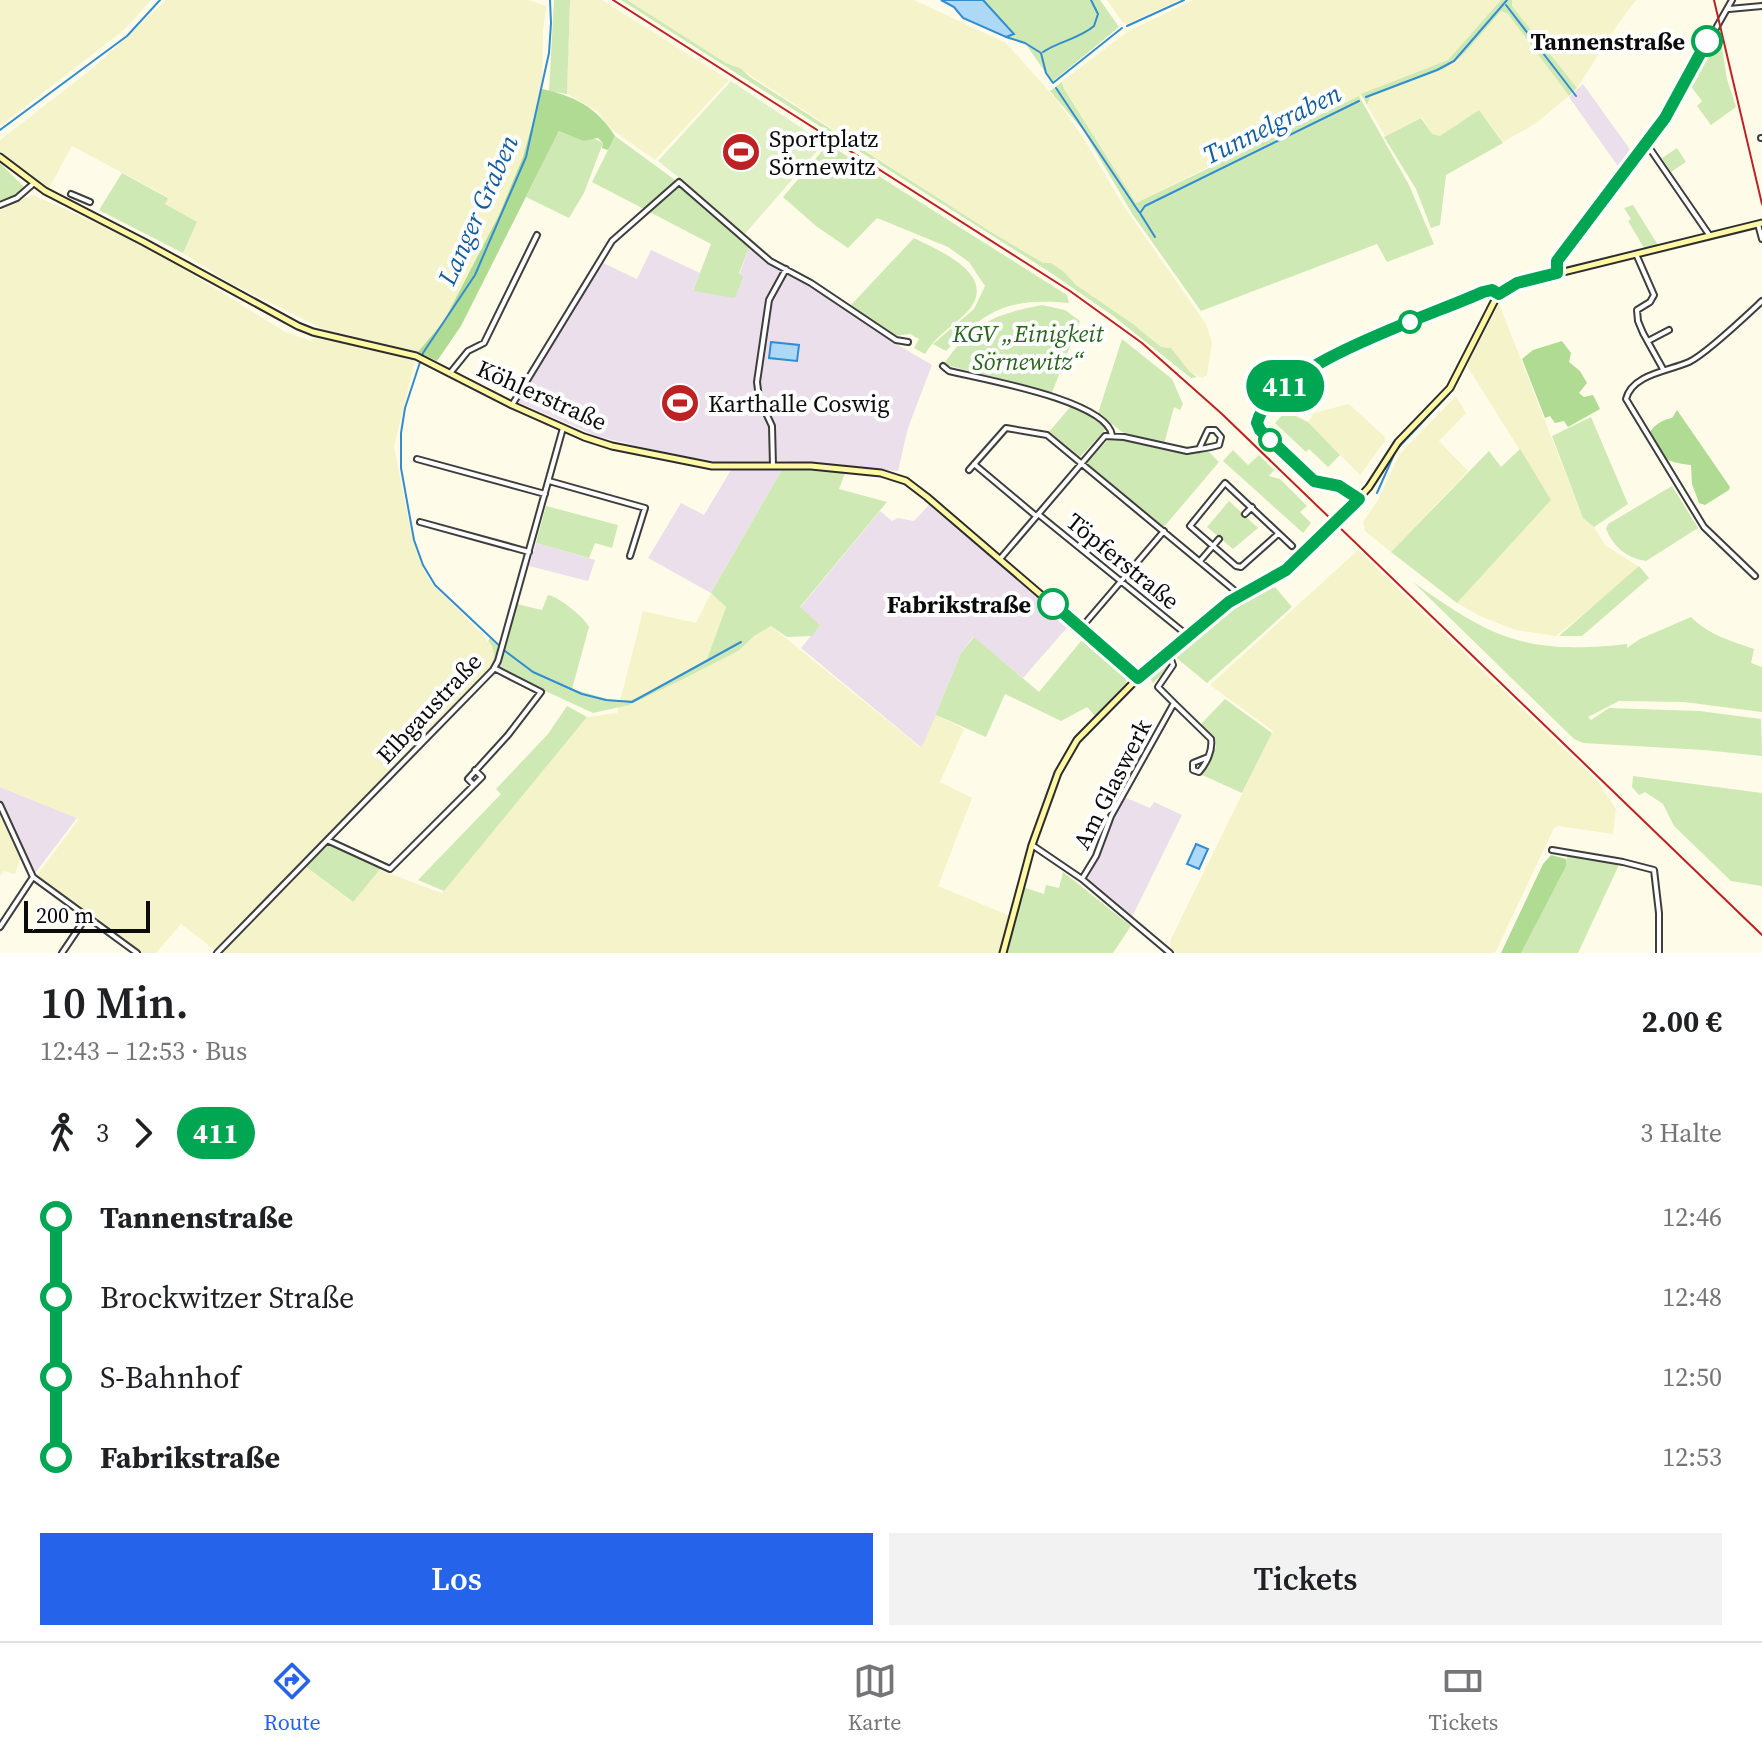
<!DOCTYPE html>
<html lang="de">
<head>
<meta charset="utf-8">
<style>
  body { margin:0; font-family:"Source Serif 4",serif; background:#f2f2f2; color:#202124; height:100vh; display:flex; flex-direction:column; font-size:30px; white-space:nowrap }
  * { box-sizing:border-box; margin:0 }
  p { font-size:26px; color:#757577 }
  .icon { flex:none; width:44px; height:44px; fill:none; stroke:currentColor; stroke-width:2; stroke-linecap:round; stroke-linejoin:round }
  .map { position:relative; height:953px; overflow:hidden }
  .panel { display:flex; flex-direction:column; background:#fff; flex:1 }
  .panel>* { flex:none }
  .badge { padding:0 16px; border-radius:26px; font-size:28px; line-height:52px }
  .scale { position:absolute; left:24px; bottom:20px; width:126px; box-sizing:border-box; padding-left:8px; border:4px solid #0b0b0b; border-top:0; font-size:22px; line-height:28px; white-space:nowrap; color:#0b0b0b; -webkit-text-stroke:6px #fff; paint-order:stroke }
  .map>.badge { position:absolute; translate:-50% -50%; box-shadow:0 0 0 4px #fff }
  .legs { display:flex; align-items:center; gap:12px; height:88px; padding:0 40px; font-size:26px }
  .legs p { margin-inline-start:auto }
  .head { display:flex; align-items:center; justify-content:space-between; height:136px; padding:0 40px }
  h1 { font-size:44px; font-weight:600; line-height:60px }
  .button { display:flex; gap:16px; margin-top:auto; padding:16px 40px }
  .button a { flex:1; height:92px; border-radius:0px; background:#2563eb; color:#fff; font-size:32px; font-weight:600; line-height:92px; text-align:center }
  .button a+a { background:#f2f2f2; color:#202124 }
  ul { padding:0 40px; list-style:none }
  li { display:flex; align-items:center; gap:28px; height:80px; font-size:30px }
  li i { display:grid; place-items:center; width:12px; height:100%; margin:0 10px; background:currentColor }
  li i::after { content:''; width:20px; height:20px; margin:-10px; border:6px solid; border-radius:50%; background:#fff }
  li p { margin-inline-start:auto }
  li:first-child i { background:linear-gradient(#0000 50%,currentColor 0) }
  li:last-child i { background:linear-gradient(currentColor 50%,#0000 0) }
  .dock { display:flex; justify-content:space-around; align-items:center; height:112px; border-top:2px solid #e0e0e0; background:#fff; font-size:22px; color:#757577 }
  .dock a { display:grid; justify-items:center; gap:4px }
  .dock .active { color:#2563eb }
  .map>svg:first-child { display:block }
  .industrial { fill:#eadfeb }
  .farmland { fill:#f5f3ca }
  .green { fill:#cee9b3 }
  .forest { fill:#b0db92 }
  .pitch { fill:#e0f0c5 }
  .water { fill:#add9f7; stroke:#328cd0; stroke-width:2 }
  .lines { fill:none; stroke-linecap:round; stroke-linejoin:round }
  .stream { stroke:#328cd0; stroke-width:2 }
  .street-casing { stroke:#3e3e3e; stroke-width:8 }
  .secondary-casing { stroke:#2d2d2d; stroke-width:9 }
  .street { stroke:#fff; stroke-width:4 }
  .secondary { stroke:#fff8a4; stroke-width:5 }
  .rail { stroke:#be2123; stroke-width:2 }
  .secondary-bridge-casing { stroke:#2d2d2d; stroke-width:9; stroke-linecap:butt }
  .secondary-bridge { stroke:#fff8a4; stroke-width:5 }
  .line-1-casing { stroke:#fff; stroke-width:18 }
  .line-1 { stroke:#00a651; stroke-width:12 }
  .stop-1-dot { fill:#fff; stroke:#00a651; stroke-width:4 }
  .labels { text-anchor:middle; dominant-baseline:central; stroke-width:8; stroke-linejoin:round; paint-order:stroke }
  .stop-label { font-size:24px; font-weight:bold; fill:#0b0b0b; stroke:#fff; text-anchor:end }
  .poi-label { font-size:24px; fill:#0b0b0b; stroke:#fff; text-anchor:start }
  .park-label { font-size:24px; font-style:italic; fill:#28641b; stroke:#fff }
  .street-label { font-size:24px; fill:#0b0b0b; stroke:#fff }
  .water-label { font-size:26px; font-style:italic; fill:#135d9f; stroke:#fff }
</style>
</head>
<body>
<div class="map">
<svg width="1762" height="953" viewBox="0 0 1762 953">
  <rect width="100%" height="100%" fill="#fffbe9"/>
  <path class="industrial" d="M 1583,84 L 1634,155 L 1622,172 L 1569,97 Z
    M 750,245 L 782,269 L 846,309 L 888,339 L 932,365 L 908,428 L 898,471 L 784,461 L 715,462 L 671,454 L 596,436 L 518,402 L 601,262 L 637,279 L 651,250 L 700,273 L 693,290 L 739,275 Z
    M 783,468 L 711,593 L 648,558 L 681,503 L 704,515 L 731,470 Z
    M 929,505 L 1071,623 L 1023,678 L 973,637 L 961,653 L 922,748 L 801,648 L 820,625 L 800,608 L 880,511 L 892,521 L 898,518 L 914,521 Z
    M 536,543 L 595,560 L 588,581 L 529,566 Z
    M 0,787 L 77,818 L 36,872 L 32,872 L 0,802 Z
    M 1124,797 L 1150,808 L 1154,802 L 1182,815 L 1132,917 L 1091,884 L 1088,879 L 1108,826 Z"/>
  <path class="farmland" d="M 0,0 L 151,0 L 125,29 L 0,126 Z
    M 166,0 L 529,0 L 546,6 L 543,32 L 542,89 L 523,157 L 499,215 L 444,321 L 418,352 L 323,329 L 227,281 L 183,253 L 196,222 L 165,204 L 168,197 L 72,146 L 49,188 L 25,173 L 0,151 L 0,140 L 93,68 Z
    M 570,0 L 602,0 L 729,80 L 655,160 L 611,129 L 597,111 L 567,94 Z
    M 627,0 L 914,0 L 1006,43 L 1056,99 L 1084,139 L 1123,205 L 1206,324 L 1212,342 L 1207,375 L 1202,378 L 1190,372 L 1171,348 L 1161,347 L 1133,324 L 1076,285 L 1063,271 L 1051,263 L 1043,263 L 991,232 L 736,66 L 726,63 Z
    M 1107,0 L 1179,0 L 1127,24 L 1123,23 Z
    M 1193,0 L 1501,0 L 1448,60 L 1308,117 L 1136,203 L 1064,89 L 1062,82 L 1127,32 Z
    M 1512,0 L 1636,0 L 1618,24 L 1577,88 L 1512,6 Z
    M 1500,11 L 1508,14 L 1569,96 L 1535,124 L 1503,142 L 1479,110 L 1440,136 L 1432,135 L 1422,117 L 1385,136 L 1367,105 L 1369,97 L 1444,69 L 1463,55 Z
    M 33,195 L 143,244 L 285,332 L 312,341 L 314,336 L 370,347 L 415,361 L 394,446 L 411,533 L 424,570 L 432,584 L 481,633 L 494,650 L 495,658 L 488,671 L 215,950 L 181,924 L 156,953 L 141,953 L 47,886 L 37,875 L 79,819 L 0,787 L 0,210 Z
    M 1498,301 L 1583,518 L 1594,527 L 1605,545 L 1638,566 L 1638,570 L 1556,636 L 1515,630 L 1480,616 L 1457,603 L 1551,500 L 1467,366 Z
    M 1456,396 L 1466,413 L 1439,441 L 1468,471 L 1391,552 L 1365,531 L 1363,522 L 1378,500 L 1399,455 Z
    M 1349,404 L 1384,436 L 1385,441 L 1360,475 L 1308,422 L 1314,413 Z
    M 1358,550 L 1598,782 L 1616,809 L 1613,834 L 1558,826 L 1554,828 L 1495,953 L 1176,953 L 1170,948 L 1171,939 L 1273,731 L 1210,685 Z
    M 711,593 L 726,606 L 705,664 L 771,626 L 921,748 L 936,715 L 964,729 L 940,782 L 972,798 L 938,886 L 1010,916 L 1000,953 L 223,953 L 306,867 L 352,902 L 380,870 L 442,893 L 587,717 L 617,713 L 643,611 L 696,623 Z
    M 0,813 L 21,856 L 15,874 L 4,871 L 0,876 Z"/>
  <path class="green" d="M 554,0 L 570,0 L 567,94 L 549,91 Z
    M 621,0 L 627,0 L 726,63 L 740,68 L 750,77 L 991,232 L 1043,263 L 1051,263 L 1063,271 L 1076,285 L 1133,324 L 1161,347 L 1171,348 L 1190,372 L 1197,377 L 1191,378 L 1112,315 L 1048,271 Z
    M 983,0 L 1100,0 L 1119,27 L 1052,82 L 1025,43 L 1006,37 L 1013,34 Z
    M 1193,0 L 1127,32 L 1062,82 L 1064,89 L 1136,203 L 1359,96 L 1409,185 L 1434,244 L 1387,262 L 1377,244 L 1201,311 L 1133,215 L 1083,130 L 1050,91 L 1127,32 Z
    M 1501,0 L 1512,0 L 1512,6 L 1577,88 L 1569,96 L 1508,14 L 1501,11 L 1463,55 L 1444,69 L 1370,97 L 1367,105 L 1361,94 L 1448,60 Z
    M 1720,36 L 1727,79 L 1736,107 L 1711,125 L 1697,106 L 1702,101 L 1690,85 L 1715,37 Z
    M 1479,110 L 1503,143 L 1446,175 L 1440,225 L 1431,228 L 1416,189 L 1384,137 L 1421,118 L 1432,134 L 1440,136 Z
    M 559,131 L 583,141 L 593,138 L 603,143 L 584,193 L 569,218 L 526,197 Z
    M 615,136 L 675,180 L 750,245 L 739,273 L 743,277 L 735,298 L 693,291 L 711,244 L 592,182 Z
    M 828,144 L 1067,295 L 1069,303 C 1009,298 988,308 946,351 L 933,344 L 974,309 L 985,286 L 969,262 L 948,247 L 877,218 L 848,248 L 816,226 L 783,197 Z
    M 1677,148 L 1686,162 L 1671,172 L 1662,158 Z
    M 0,163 L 24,187 L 20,193 L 0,203 Z
    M 122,173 L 168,198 L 165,204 L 197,222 L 183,253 L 99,210 Z
    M 1633,205 L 1658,245 L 1644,248 L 1628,221 L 1631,219 L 1624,208 Z
    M 914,238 C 940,251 1004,277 964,315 C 950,328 935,337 925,354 L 914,348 L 919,339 L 910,334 L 895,336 L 851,305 Z
    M 1042,305 L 1065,310 L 1080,321 L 1051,395 L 944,364 C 971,324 995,314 1042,305 Z
    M 1122,339 L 1172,379 L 1183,404 L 1180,410 L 1174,407 L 1164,444 L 1122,432 L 1098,413 Z
    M 1072,405 L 1098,419 L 1107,428 L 1080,457 L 1048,433 Z
    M 1286,411 L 1308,422 L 1340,455 L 1328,467 L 1309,449 L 1306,452 L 1275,423 Z
    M 1591,417 L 1628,504 L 1594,527 L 1583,518 L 1552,436 Z
    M 1110,438 L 1172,451 L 1207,450 L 1219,462 L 1163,528 L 1086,463 Z
    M 1520,449 L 1551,500 L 1457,603 L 1391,552 L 1489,451 L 1501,467 Z
    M 1233,450 L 1248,465 L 1259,455 L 1274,470 L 1269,476 L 1280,479 L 1307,506 L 1300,512 L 1311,523 L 1303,533 L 1223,461 Z
    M 783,468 L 845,473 L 839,489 L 887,502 L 800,607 L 820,625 L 812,636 L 787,637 L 771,626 L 754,636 L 738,651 L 681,680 L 629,705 L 593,713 L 500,670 L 498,666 L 517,604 L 542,610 L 548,595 C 559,597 584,617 589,627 L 572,689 L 611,700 L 631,700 L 660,687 L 707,659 L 726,607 L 711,593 Z
    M 1672,486 L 1698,528 L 1646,561 C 1626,558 1614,547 1606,529 L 1608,524 Z
    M 1229,501 L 1258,528 L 1233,549 L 1207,527 Z
    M 546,506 L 618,525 L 612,548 L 595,543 L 589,558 L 536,543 Z
    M 1639,566 L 1649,578 L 1582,636 L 1559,636 Z
    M 1413,582 C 1493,639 1526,655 1627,644 L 1627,648 L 1640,639 L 1691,617 C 1709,635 1731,641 1754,649 L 1751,663 L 1762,667 L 1762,712 L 1684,702 L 1619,701 L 1588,717 L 1591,720 L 1609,708 L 1699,711 L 1761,719 L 1762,756 L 1704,750 L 1583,743 L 1574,739 Z
    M 1275,587 L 1292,607 L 1207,683 L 1174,656 L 1172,651 L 1243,598 Z
    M 1086,635 L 1127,678 L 1126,683 L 1095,716 L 1087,707 L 1061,721 L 1005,694 L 986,737 L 936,715 L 922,748 L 961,653 L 974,637 L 1039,692 Z
    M 490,638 L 499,647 L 496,660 L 485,676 L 230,938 L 229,936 L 488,671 C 495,660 497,652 488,641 Z
    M 1169,655 L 1170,667 L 1153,683 L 1148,675 Z
    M 1225,699 L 1272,733 L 1242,793 L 1202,775 L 1216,747 L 1216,740 L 1201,724 Z
    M 567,706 L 587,717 L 444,891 L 418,880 L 501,794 L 496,789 L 548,734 Z
    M 1633,776 L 1762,793 L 1762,886 L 1731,881 L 1674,826 L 1663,804 L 1645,792 L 1639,795 L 1632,787 Z
    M 327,845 L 382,867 L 353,902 L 305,866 Z
    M 1568,853 L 1618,860 L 1618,867 L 1578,953 L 1521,953 L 1565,866 Z
    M 1063,872 L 1131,926 L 1113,953 L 1006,953 L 1023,887 L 1044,894 L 1046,885 L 1059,888 Z"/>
  <path class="forest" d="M 542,89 C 574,96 597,107 615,136 L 608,150 L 602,148 L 603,143 L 598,138 L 583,141 L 559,131 L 461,326 L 437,361 L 418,352 L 444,321 L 499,215 L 523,157 Z
    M 1562,341 L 1571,353 L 1569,362 L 1580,371 L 1587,383 L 1579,393 L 1584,397 L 1593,395 L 1600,409 L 1568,427 L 1564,421 L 1555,423 L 1550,416 L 1545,418 L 1522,359 L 1533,350 Z
    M 1677,410 L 1730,487 L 1729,490 L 1705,505 L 1699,503 L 1692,484 L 1691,465 C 1663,462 1663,458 1649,435 C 1651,426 1664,419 1672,418 Z
    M 1551,855 L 1566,859 L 1566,866 L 1521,953 L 1501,953 L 1543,864 Z"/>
  <path class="pitch" d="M 731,81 L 824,143 L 743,236 L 682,180 L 658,161 Z"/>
  <path class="water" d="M 941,0 L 983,0 L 1014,34 L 1006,37 L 963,18 L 954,7 Z
    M 771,342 L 799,345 L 797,361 L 769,358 Z
    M 1196,844 L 1208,849 L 1199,869 L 1187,864 Z"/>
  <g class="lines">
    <path class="stream" d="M 550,0 L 551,23 L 549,53 L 526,157 L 475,275 L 423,353 L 405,408 L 401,433 L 401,468 L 414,540 L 423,565 L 435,585 L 505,651 L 533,672 L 582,694 L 606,700 L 632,702 L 741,642
      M 1506,5 L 1576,96
      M 1127,26 L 1184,0
      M 1006,37 L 1025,43 L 1041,53 L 1046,73 L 1053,83 L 1122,28
      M 1043,52 C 1059,41 1079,39 1094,26 L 1098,14 L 1091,0
      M 1056,88 L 1139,212
      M 1366,97 L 1437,70 L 1454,61 L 1507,0
      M 0,130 L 127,36 L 160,0
      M 1155,237 L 1140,213 L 1145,206 L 1359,101
      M 1377,493 L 1396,450 L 1449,394"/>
    <g class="street-casing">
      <path id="street" d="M 1729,9 L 1762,6
        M 1761,138 L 1762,138
        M 1646,143 L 1710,236
        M 71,194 L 90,202
        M 0,205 L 17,198 L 33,184
        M 1758,224 L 1762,239
        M 1636,254 L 1654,295 L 1650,302 L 1637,310 L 1638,321 L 1643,333 L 1663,369
        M 1557,273 L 1557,261 L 1665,118 L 1732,0
        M 1648,341 L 1669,330
        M 943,366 L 949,371 C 981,379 1106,400 1112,435
        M 451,372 L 468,351 L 484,343 L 537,235
        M 512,405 L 612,241 L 679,182 L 770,261 L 811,283 L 896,340 L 908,342
        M 417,459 L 545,494
        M 974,464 L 1036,516
        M 773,466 L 772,426 L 759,398 L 757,382 L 769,300 L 786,269
        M 969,470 L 1006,428 L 1047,435 L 1240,595
        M 549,481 L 645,508 L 630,556
        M 1359,499 L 1343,488 L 1314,481 L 1260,430 C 1239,379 1447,308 1483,292 L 1492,290 L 1499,294
        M 1038,514 L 1187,635
        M 1245,514 L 1252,507
        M 420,522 L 529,552
        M 1278,534 L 1241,567 L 1236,566 L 1190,526 L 1225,483 L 1292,546
        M 1000,559 L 1105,436 L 1124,437 L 1187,451 C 1198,449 1209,448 1219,445 L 1221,437 L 1215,430 L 1208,430 L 1199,449
        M 1200,561 L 1219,539
        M 1755,576 L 1704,527 L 1626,399 C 1632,374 1669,371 1689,362 C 1706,354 1747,315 1762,301
        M 1081,628 L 1164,531
        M 1168,651 L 1173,665 L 1158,687 L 1174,703
        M 474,785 L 482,777 L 475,770
        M 0,805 L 33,877 L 137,953
        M 329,841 L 390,869 L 474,785 L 468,779 L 508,735 L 541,692 L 494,668
        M 1032,845 L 1082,879 L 1170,953
        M 1552,850 L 1623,862 L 1654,870 L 1659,913 L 1659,953
        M 1082,879 L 1096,856 L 1111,816 L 1174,703 L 1211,739 C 1213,751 1206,764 1199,772 L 1193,770 L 1193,763 L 1208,757
        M 0,927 L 33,877
        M 62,953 L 87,916
        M 217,953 L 493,670 L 498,661 L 563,428"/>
    </g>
    <g class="secondary-casing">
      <path id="secondary" d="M 0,157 L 45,191 L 144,242 L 298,326 L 313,332 L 416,356 L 512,405 L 584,437 L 612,446 L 712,466 L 811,466 L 881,473 L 906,481 L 927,497 L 1138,678
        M 1343,516 L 1369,487 L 1398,442 L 1450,388 L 1495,300 L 1506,288 L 1523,282 L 1762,223
        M 1003,953 L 1032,845 L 1058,773 L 1077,740 L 1138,678 L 1187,635 L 1240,595 L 1286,570 L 1329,530"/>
    </g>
    <use href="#street" class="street"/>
    <use href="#secondary" class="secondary"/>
    <path class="rail" d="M 613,0 L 1070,291 L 1142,343 L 1222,414 L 1762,935
      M 1714,0 L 1762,204"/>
    <g class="secondary-bridge-casing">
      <path id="secondary-bridge" d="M 1329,530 L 1343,516"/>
    </g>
    <use href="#secondary-bridge" class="secondary-bridge"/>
  </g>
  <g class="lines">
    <g class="line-1-casing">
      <path id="line-1" d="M 1053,604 L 1138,678 L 1229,602 L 1286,570 L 1359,499 L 1339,486 L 1314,481 L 1260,430 L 1257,423 C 1271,365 1431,316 1483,292 L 1492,290 L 1499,294 L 1517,283 L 1557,273 L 1557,261 L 1665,118 L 1707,41"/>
    </g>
    <use href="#line-1" class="line-1"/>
  </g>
  <defs>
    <g id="stadium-disc" transform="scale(2)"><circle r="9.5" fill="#be2123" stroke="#fff"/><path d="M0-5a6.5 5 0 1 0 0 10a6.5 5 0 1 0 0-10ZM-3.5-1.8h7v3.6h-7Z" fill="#fff"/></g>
  </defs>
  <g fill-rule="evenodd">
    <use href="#stadium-disc" x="741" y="152"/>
    <use href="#stadium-disc" x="680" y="403"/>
  </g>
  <g class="stop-1-dot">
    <circle cx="1707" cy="41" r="14"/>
    <circle cx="1410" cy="322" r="10"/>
    <circle cx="1270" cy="440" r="10"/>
    <circle cx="1053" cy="604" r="14"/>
  </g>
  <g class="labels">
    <g class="stop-label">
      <text x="1685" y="41">Tannenstraße</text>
      <text x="1031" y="604">Fabrikstraße</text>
    </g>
    <g class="poi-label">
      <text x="769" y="138">Sportplatz<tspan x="769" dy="28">Sörnewitz</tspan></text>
      <text x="708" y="403">Karthalle Coswig</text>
    </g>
    <g class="park-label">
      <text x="1028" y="333">KGV „Einigkeit<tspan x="1028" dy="28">Sörnewitz“</tspan></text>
    </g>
    <g class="street-label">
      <text transform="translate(542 395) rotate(24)">Köhlerstraße</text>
      <text transform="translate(1123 561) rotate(39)">Töpferstraße</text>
      <text transform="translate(429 708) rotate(-47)">Elbgaustraße</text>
      <text transform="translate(1112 784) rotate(-63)">Am Glaswerk</text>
    </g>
    <g class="water-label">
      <text transform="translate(1272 124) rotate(-26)">Tunnelgraben</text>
      <text transform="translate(478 210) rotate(-66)">Langer Graben</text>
    </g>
  </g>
</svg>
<div class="scale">200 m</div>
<b class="badge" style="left:1285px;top:386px;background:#00a651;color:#fff">411</b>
</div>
<section class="panel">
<div class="head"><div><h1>10 Min.</h1><p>12:43 – 12:53 · Bus</p></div><b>2.00 €</b></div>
<div class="legs"><svg class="icon" aria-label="walk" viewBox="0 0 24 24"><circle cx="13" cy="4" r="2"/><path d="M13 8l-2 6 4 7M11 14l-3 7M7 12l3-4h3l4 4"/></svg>3<svg class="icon" aria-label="forward" viewBox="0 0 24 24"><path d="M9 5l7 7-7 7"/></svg><b class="badge" style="background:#00a651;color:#fff">411</b><p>3 Halte</p></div>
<ul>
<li><i style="color:#00a651"></i><b>Tannenstraße</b><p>12:46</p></li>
<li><i style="color:#00a651"></i><span>Brockwitzer Straße</span><p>12:48</p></li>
<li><i style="color:#00a651"></i><span>S-Bahnhof</span><p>12:50</p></li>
<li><i style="color:#00a651"></i><b>Fabrikstraße</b><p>12:53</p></li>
</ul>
<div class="button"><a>Los</a><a>Tickets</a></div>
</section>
<nav class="dock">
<a class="active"><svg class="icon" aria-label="directions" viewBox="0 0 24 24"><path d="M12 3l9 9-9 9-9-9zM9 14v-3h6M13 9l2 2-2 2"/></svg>Route</a>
<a><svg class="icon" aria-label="map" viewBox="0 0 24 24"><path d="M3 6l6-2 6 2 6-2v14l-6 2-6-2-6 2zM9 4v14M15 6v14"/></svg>Karte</a>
<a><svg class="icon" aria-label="tickets" viewBox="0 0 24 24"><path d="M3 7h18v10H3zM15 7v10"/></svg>Tickets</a>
</nav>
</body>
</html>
